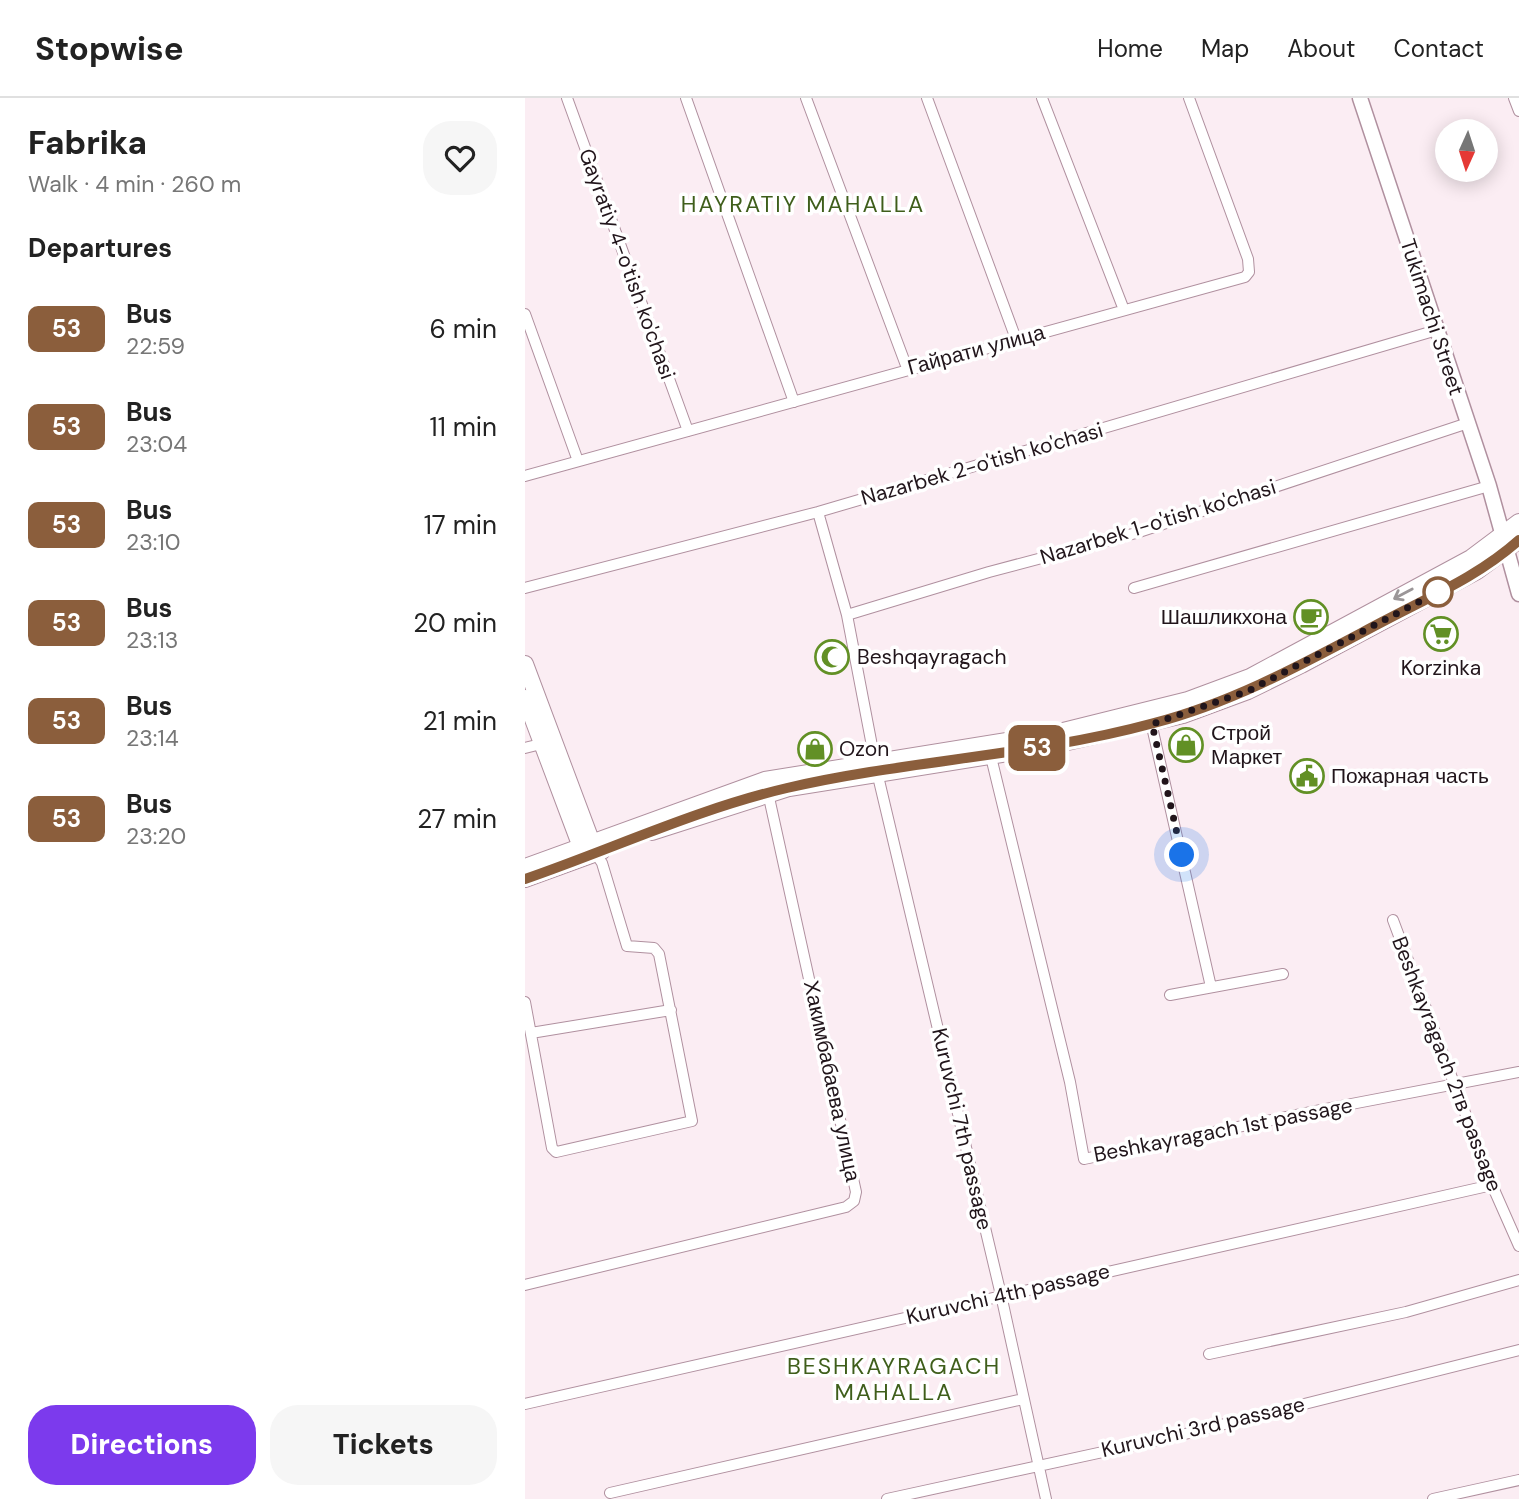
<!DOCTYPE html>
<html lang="en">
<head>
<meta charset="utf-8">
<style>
  body { margin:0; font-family:"DM Sans",sans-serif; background:#f6f6f6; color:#222; height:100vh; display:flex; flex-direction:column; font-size:26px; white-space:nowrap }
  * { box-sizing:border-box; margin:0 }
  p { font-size:23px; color:#767676 }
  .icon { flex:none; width:38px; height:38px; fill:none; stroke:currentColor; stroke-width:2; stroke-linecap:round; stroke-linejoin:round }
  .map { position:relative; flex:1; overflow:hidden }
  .drawer { display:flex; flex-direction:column; background:#fff; width:525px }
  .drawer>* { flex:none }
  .badge { padding:0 14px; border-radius:10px; font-size:24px; line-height:46px }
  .needle { width:46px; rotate:183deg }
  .tools { position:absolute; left:910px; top:21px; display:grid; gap:14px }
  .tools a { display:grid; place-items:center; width:63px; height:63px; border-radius:50%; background:#fff; box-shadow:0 4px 18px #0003; font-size:35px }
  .you { position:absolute; width:35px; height:35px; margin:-18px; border:5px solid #fff; border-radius:50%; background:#1a73e8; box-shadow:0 0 0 10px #1a73e833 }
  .map>.badge { position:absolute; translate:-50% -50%; box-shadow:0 0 0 4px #fff }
  h2 { padding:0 28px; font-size:26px; line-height:63px }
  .round { display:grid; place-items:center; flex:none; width:74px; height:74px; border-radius:28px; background:#f6f6f6 }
  .overview { display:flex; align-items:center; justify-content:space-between; height:119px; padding:0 28px }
  h1 { font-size:33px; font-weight:800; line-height:52px }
  .cta { display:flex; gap:14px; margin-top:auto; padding:14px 28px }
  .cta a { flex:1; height:80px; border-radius:28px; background:#7c3aed; color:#fff; font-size:28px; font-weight:800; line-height:80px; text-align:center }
  .cta a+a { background:#f6f6f6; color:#222 }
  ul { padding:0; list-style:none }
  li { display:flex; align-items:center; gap:21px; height:98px; padding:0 28px }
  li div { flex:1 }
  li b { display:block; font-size:26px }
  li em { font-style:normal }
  li .badge { min-width:77px; font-weight:700; text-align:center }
  header { display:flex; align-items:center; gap:42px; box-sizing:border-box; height:98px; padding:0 35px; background:#fff; border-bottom:2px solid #e0e0e0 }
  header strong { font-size:33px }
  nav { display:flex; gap:38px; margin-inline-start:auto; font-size:24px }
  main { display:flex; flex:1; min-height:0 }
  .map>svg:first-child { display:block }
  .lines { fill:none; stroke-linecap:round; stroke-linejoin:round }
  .minor-casing { stroke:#b0909f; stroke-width:12 }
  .secondary-casing { stroke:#b0909f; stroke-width:17 }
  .primary-casing { stroke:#b0909f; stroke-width:18 }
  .minor { stroke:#fff; stroke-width:10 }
  .secondary { stroke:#fff; stroke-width:14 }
  .primary { stroke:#fff; stroke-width:16 }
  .oneway { stroke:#9b9698 }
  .line-casing { stroke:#fff; stroke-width:16 }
  .line { stroke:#8b5e3c; stroke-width:10 }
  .walk { stroke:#21151b; stroke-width:7; stroke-dasharray:0 12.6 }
  .stop-dot { fill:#fff; stroke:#8b5e3c; stroke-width:3.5 }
  .labels { text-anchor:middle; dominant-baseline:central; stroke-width:7; stroke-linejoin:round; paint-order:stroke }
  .street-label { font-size:21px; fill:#21151b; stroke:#fff }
  .poi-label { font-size:21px; fill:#21151b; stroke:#fff; text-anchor:start }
  .neighbourhood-label { font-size:23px; letter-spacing:2px; fill:#3f5e1b; stroke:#fff }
</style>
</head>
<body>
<header>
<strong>Stopwise</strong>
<nav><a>Home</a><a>Map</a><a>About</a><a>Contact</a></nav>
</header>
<main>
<section class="drawer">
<div class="overview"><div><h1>Fabrika</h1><p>Walk · 4 min · 260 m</p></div><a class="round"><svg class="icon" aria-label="heart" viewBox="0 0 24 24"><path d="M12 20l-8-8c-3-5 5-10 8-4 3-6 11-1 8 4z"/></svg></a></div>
<h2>Departures</h2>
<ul>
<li><span class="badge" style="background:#8b5e3c;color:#fff">53</span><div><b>Bus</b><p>22:59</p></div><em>6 min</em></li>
<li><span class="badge" style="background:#8b5e3c;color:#fff">53</span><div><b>Bus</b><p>23:04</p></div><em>11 min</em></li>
<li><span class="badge" style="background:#8b5e3c;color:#fff">53</span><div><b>Bus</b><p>23:10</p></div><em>17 min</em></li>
<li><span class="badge" style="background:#8b5e3c;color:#fff">53</span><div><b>Bus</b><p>23:13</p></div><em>20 min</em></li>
<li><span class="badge" style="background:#8b5e3c;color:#fff">53</span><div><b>Bus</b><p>23:14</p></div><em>21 min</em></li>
<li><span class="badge" style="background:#8b5e3c;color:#fff">53</span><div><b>Bus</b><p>23:20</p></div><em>27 min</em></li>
</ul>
<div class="cta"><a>Directions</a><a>Tickets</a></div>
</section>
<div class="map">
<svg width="994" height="1401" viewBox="0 0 994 1401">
  <rect width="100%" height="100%" fill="#fbedf3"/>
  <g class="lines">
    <g class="minor-casing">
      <path id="minor" d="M 42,0 L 163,333
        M 161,0 L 269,304
        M 281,0 L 382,270
        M 402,0 L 491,241
        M 517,0 L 599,212
        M 989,0 L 994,13
        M 0,216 L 53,363
        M 0,378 L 720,179 L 724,174 L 723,161 L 664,0
        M 293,414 L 322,517 L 352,674 L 476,1197 L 521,1401
        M 0,490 L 293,414 L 912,232
        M 609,490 L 964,388
        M 322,517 L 464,474 L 611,435 L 943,325
        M 625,620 L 686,889
        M 0,650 L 20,645
        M 466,659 L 545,984 L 559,1061 L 795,1012 L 994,974
        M 868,822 L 967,1087 L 994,1148
        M 645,897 L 758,876
        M 0,904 L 27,1050 L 31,1054 L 167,1023 L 134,856 L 129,850 L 102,848 L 77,765 L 71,756
        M 6,935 L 146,912
        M 0,1187 L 321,1109 L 329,1103 L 331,1094 L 243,695
        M 684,1256 L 881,1214 L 994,1182
        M 0,1306 L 967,1087
        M 85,1395 L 498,1301
        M 362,1401 L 656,1337 L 994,1252
        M 908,1401 L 994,1382"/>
    </g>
    <g class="secondary-casing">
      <path id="secondary" d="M 835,0 L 964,388 L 994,496"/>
    </g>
    <g class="primary-casing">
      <path id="primary" d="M 0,566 L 70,753
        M 0,600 L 56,749 L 65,753
        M 127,734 L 264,690 L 521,649 L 658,617 L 723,593 L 776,567 L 952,473 L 994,442
        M 0,769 L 240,682 L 530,635 L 663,602 L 725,579 L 946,460 L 994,424
        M 0,781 L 77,753"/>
    </g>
    <use href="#minor" class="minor"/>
    <use href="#secondary" class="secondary"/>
    <use href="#primary" class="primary"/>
  </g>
  <defs><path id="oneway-shaft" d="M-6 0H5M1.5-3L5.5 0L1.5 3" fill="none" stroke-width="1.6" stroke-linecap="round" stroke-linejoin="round" transform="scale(1.75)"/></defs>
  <use class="oneway" href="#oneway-shaft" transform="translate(878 496) rotate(152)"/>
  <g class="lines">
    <g class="line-casing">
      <path id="line" d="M 0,781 C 87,751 172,711 262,690 C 383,662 508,658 629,625 C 710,604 783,563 857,524 C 904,499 954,478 994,442"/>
    </g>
    <use href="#line" class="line"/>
    <path class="walk" d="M 657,757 L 627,626 L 723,593 L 913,494"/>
  </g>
  <defs>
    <g id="cafe-ring" transform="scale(1.75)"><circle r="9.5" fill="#fff" stroke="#629025" stroke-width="1.5"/><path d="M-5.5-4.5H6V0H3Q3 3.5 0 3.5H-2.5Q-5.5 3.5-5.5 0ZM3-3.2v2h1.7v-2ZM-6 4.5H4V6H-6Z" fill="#629025"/></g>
    <g id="supermarket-ring" transform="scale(1.75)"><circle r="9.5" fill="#fff" stroke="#629025" stroke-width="1.5"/><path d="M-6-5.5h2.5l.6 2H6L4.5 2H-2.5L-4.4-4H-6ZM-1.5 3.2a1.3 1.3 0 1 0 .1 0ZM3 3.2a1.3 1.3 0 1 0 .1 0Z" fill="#629025"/></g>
    <g id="mosque-ring" transform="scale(1.75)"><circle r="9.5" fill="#fff" stroke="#629025" stroke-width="1.5"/><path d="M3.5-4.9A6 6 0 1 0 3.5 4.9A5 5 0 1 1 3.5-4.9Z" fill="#629025"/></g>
    <g id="shop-ring" transform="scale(1.75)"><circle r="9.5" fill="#fff" stroke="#629025" stroke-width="1.5"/><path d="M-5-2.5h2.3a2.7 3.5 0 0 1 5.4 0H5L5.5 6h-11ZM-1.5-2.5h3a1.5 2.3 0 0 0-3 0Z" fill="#629025"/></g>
    <g id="civic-ring" transform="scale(1.75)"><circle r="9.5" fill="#fff" stroke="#629025" stroke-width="1.5"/><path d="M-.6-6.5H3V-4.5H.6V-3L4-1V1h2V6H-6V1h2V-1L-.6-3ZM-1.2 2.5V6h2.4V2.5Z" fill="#629025"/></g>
  </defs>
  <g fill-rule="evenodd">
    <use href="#cafe-ring" x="786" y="519"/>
    <use href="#supermarket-ring" x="916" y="536"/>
    <use href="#mosque-ring" x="307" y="559"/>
    <use href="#shop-ring" x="661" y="647"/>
    <use href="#shop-ring" x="290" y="651"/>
    <use href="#civic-ring" x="782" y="678"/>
  </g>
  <circle class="stop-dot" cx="913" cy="494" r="14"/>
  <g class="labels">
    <g class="street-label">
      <text transform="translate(102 166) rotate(70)">Gayratiy 4-o'tish ko'chasi</text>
      <text transform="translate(907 219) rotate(72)">Tukimachi Street</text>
      <text transform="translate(451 252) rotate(-15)">Гайрати улица</text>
      <text transform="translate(457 366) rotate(-16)">Nazarbek 2-o'tish ko'chasi</text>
      <text transform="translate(633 424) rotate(-17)">Nazarbek 1-o'tish ko'chasi</text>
      <text transform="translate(922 966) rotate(69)">Beshkayragach 2тв passage</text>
      <text transform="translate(307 983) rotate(78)">Хакимбабаева улица</text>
      <text transform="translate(437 1031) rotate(77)">Kuruvchi 7th passage</text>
      <text transform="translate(698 1032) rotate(-11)">Beshkayragach 1st passage</text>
      <text transform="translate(483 1196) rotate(-13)">Kuruvchi 4th passage</text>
      <text transform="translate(678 1329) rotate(-13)">Kuruvchi 3rd passage</text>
    </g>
    <g class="poi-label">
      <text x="762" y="519" text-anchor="end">Шашликхона</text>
      <text x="332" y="559">Beshqayragach</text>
      <text x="916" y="570" text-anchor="middle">Korzinka</text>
      <text x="686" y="635">Строй<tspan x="686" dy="24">Маркет</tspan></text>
      <text x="314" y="651">Ozon</text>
      <text x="806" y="678">Пожарная часть</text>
    </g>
    <g class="neighbourhood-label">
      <text x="278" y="106">HAYRATIY MAHALLA</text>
      <text x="369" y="1268">BESHKAYRAGACH<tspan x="369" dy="26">MAHALLA</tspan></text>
    </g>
  </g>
</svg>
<div class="tools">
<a><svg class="needle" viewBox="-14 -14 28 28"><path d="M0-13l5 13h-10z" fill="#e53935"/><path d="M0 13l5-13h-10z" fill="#767676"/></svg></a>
</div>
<div class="you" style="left:657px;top:757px"></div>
<b class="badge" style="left:512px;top:650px;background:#8b5e3c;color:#fff">53</b>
</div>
</main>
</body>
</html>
